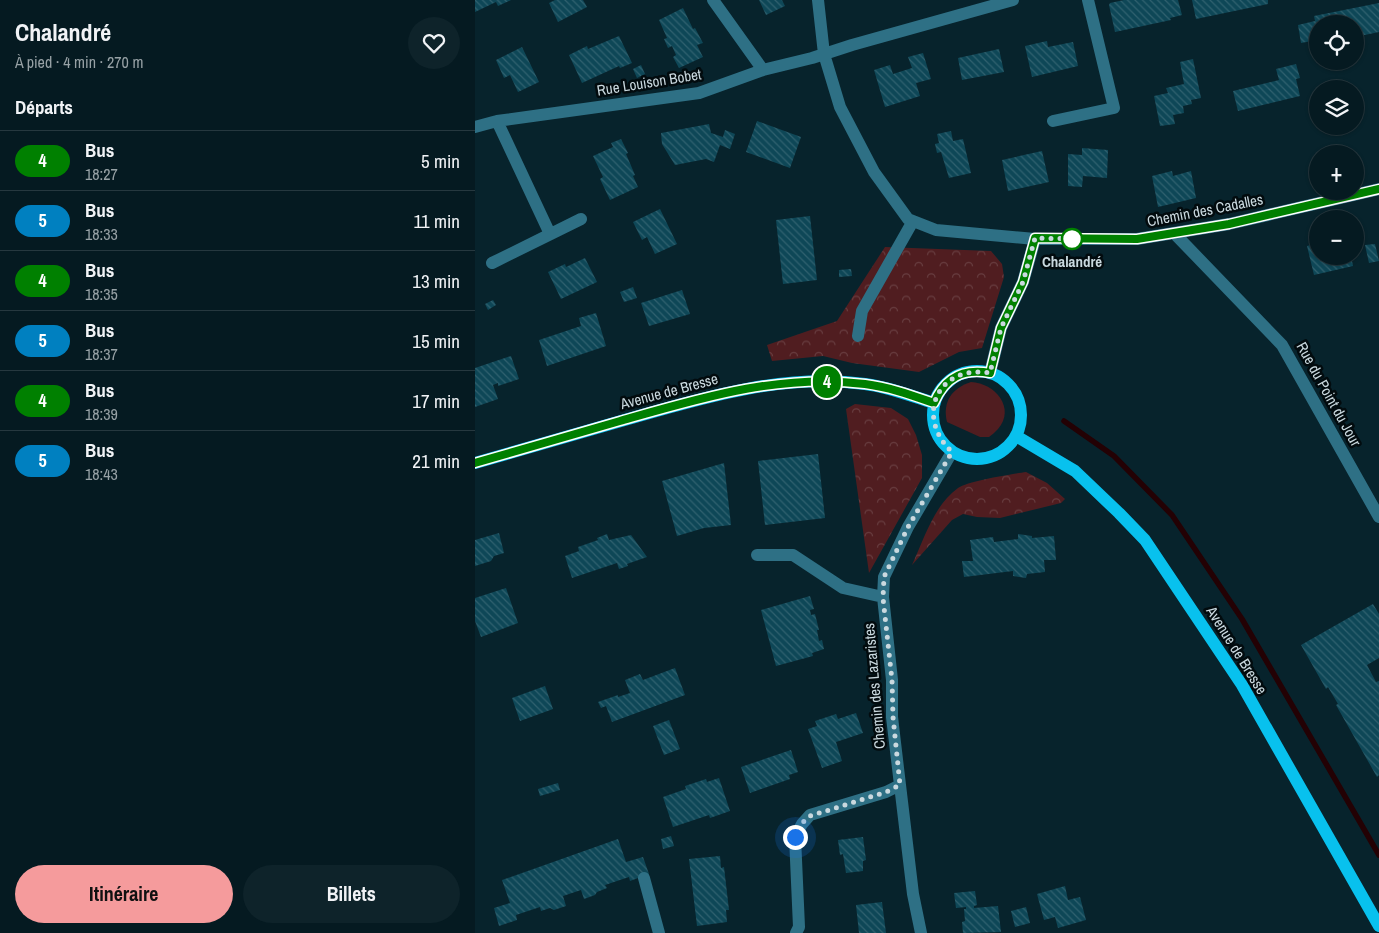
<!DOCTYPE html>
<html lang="fr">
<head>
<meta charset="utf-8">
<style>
  body { margin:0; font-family:"Archivo Narrow",sans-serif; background:#0e232a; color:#f1f3f6; height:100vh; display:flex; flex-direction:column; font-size:19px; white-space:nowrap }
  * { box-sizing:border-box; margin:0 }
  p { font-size:16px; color:#97a1a5 }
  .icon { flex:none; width:28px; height:28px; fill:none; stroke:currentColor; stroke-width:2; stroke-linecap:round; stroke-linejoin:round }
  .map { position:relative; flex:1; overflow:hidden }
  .sheet { display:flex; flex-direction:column; background:#051a21; width:475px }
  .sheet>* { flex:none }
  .badge { padding:0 10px; border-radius:16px; font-size:18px; line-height:32px }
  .buttons { position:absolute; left:834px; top:15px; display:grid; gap:10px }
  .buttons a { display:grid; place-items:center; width:55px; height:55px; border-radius:50%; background:#051a21; box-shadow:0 1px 4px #0004,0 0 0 1px #26383f; font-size:25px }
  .you { position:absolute; width:25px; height:25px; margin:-12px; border:4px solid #fff; border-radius:50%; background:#1a73e8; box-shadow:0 0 0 8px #1a73e833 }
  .map>.badge { position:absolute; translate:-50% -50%; box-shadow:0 0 0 2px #fff }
  h2 { padding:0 15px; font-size:19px; line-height:45px }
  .round { display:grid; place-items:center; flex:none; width:52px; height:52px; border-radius:26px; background:#0e232a }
  .overview { display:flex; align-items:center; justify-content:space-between; height:85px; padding:0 15px }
  h1 { font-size:24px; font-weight:800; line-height:38px }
  .cta { display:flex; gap:10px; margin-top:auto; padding:10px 15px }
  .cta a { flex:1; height:58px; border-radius:30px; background:#f59b9c; color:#111; font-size:20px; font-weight:800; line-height:58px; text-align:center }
  .cta a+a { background:#0e232a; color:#f1f3f6 }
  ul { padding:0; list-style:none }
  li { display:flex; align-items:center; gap:15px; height:60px; padding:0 15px; border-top:1px solid #26383f }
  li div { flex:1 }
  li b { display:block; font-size:19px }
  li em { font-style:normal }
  li .badge { min-width:55px; font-weight:700; text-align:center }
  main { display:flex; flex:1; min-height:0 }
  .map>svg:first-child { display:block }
  .green { fill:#501d20 }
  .forest { fill:url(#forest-crowns) }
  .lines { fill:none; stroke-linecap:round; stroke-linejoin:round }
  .stream { stroke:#230104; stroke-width:5.5 }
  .building { fill:url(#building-back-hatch) }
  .minor { stroke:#2e7085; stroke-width:12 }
  .major { stroke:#08c1ee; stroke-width:12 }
  .line-casing { stroke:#fff; stroke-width:11 }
  .line { stroke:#008000; stroke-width:8 }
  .walk { stroke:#cad9df; stroke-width:5; stroke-dasharray:0 9 }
  .stop-dot { fill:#fff; stroke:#008000; stroke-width:2.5 }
  .labels { text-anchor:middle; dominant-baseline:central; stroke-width:5; stroke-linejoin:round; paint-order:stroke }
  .street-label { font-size:15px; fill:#cad9df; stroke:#020b0e }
  .stop-label { font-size:15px; font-weight:bold; fill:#cad9df; stroke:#020b0e }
</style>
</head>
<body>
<main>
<section class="sheet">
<div class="overview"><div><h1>Chalandré</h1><p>À pied · 4 min · 270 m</p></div><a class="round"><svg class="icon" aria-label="heart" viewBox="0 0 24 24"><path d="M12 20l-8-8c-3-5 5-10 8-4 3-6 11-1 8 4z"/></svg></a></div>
<h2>Départs</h2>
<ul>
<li><span class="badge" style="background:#008000;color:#fff">4</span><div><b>Bus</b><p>18:27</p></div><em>5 min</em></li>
<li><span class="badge" style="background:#0080c0;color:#fff">5</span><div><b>Bus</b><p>18:33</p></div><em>11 min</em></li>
<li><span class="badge" style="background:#008000;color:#fff">4</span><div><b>Bus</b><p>18:35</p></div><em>13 min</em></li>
<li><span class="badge" style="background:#0080c0;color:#fff">5</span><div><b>Bus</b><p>18:37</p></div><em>15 min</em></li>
<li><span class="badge" style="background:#008000;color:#fff">4</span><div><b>Bus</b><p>18:39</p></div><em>17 min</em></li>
<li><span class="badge" style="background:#0080c0;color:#fff">5</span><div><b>Bus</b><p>18:43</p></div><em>21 min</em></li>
</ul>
<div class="cta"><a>Itinéraire</a><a>Billets</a></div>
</section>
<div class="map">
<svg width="904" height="933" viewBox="0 0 904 933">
  <defs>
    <pattern id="forest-crowns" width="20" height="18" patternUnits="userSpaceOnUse" patternTransform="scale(1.25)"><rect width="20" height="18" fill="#501d20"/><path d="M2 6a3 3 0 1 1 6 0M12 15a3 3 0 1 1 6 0" fill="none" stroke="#683d40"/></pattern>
    <pattern id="building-back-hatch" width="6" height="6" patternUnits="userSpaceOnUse" patternTransform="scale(1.25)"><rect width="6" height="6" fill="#0e4757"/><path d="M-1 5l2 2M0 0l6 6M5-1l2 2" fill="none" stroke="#30616f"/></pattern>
  </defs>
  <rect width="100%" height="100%" fill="#07232c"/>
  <path class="green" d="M 496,382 C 520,383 541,408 523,429 C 520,432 517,435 514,437 L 505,437 L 472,422 C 467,402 477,388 496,382 Z"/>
  <path class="forest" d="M 410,247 L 516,251 L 527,264 L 529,277 L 507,348 L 484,352 L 444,372 L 377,363 L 348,356 L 297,361 L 292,345 L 362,321 Z
    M 380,404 L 416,408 L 433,419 L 441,435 L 447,455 L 447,478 L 394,573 L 371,409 Z
    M 551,472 L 572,483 L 590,499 L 586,503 L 525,518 L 502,517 L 488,514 L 477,520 L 437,565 C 449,539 459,505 483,488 C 493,481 537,474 551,472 Z"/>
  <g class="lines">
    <path class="stream" d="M 589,421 L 639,456 L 697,515 L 767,619 L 904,855"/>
  </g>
  <path class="building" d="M 0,0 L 36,0 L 23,6 L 21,2 L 0,12 Z
    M 80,0 L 108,0 L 112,7 L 83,22 L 74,3 Z
    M 284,0 L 307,0 L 310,6 L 291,15 Z
    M 649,0 L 703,0 L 707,15 L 695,18 L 696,20 L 640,32 L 634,5 L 635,3 Z
    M 717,0 L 793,0 L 793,4 L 721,19 Z
    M 904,3 L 904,32 L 880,37 L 880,24 L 842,24 L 842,40 L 826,43 L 823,25 L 840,21 L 839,16 Z
    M 208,8 L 218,29 L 220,28 L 228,43 L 222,45 L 228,57 L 204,68 L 198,57 L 201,55 L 197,46 L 193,48 L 189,39 L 192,38 L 184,20 Z
    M 144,36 L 157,63 L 145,68 L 144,66 L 107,83 L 94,55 L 112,46 L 113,49 Z
    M 572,41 L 573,47 L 598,42 L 603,66 L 557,77 L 550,46 Z
    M 47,47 L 64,82 L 43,92 L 35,75 L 29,78 L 21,60 Z
    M 524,49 L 529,72 L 487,80 L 483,58 Z
    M 448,53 L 456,79 L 441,83 L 445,96 L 410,107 L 399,70 L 415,65 L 418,74 L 437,68 L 433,57 Z
    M 718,59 L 726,98 L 716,100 L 717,104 L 708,106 L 709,113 L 698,115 L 700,124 L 685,126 L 679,96 L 693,93 L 691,88 L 709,84 L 705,62 Z
    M 821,64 L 825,78 L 821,79 L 825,96 L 763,111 L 758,91 L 804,80 L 801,69 Z
    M 166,65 L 170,74 L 162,78 L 158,69 Z
    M 282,121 L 326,137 L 315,168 L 271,152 Z
    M 234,124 L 236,133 L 248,137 L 250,130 L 260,134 L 255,149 L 245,145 L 239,162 L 231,159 L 200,165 L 187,144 L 186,133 Z
    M 476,131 L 478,141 L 488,139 L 496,173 L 474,178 L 466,152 L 462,153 L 460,144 L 464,143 L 462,134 Z
    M 146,139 L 153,153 L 151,154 L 160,175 L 158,176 L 163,187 L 135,200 L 125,179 L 128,177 L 118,156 L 138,147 L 136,143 Z
    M 607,148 L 633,150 L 632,178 L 608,176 L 607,187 L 593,186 L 593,154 L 607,155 Z
    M 567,151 L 574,182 L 533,191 L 527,160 Z
    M 697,171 L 698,176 L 716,171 L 721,198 L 683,207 L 677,176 Z
    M 185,209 L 202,244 L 180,254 L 172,237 L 167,240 L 158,222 Z
    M 335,216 L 342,280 L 308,284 L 301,220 Z
    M 842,243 L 842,256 L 876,256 L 878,266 L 839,275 L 832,246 Z
    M 900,244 L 904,261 L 894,263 L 890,245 Z
    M 110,258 L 122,282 L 86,299 L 73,272 L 90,264 L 91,267 Z
    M 376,269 L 377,276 L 364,277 L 364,270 Z
    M 158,287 L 162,298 L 149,302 L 145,292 Z
    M 207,290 L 215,314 L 174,326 L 166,303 Z
    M 18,300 L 21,305 L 13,310 L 10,304 Z
    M 121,313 L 131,346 L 72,366 L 64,340 L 106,326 L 104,318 Z
    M 36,356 L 44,379 L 23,386 L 23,383 L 18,385 L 23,399 L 0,407 L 0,368 Z
    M 343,454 L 350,518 L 290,525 L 283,461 Z
    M 249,463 L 256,525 L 229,528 L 202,536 L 187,481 Z
    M 24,533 L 29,553 L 19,556 L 16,561 L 0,566 L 0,540 Z
    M 132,534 L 134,540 L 156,535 L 172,557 L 152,564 L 153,566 L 144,569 L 142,563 L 97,578 L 90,556 L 104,551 L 103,547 L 123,540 L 122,538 Z
    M 543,534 L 557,536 L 557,538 L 579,536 L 581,560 L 569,560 L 570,572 L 552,574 L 551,578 L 538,576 L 538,571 L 489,577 L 487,561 L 498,561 L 495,540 L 518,537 L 519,542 L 543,539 Z
    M 31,588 L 43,623 L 6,637 L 0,621 L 0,598 Z
    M 335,596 L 339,609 L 335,610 L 336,615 L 340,614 L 344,630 L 342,630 L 344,641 L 347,640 L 349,649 L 337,653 L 338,656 L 301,666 L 286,610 Z
    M 898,604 L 904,614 L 904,658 L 892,665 L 901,682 L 904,681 L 904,775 L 902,777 L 861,705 L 863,704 L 853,687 L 851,689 L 826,645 Z
    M 200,668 L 210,695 L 137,722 L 131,706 L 126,708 L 123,702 L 143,695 L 143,697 L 155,693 L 150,680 L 165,674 L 168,680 Z
    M 70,686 L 78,709 L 45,721 L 37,698 Z
    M 381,713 L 388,733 L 361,742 L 367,761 L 347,768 L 333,729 L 342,726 L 340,721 L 361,714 L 363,719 Z
    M 194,720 L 205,749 L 189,755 L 178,726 Z
    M 316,750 L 323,772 L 314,775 L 315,779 L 275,793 L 266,767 Z
    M 244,778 L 255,811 L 235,818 L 234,815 L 198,827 L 188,797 L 211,789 L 210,786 L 231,779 L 232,782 Z
    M 83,783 L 85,790 L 65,796 L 63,789 Z
    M 196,836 L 199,846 L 188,849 L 186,839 Z
    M 388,837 L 391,860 L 388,861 L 388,871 L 371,873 L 368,854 L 365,855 L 363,840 Z
    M 143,839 L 151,862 L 168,857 L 174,874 L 155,881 L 154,877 L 130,885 L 132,888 L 122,892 L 120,895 L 109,899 L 106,890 L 88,896 L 91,906 L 79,910 L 75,908 L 66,911 L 65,907 L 41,915 L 42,920 L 24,926 L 19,908 L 35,903 L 27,880 Z
    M 245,856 L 246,868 L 249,867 L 254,910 L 251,910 L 252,922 L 222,926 L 214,859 Z
    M 590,886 L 593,900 L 605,897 L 611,920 L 583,928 L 580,917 L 569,920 L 562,894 Z
    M 500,891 L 502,905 L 499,906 L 499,908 L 523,906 L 526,932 L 488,933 L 487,922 L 490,921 L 489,909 L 491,909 L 491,907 L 481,908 L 479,893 Z
    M 407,902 L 411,933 L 384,933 L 381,905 Z
    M 551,907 L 555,923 L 540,927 L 536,911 Z"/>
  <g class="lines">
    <path class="minor" d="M 238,0 L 288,70
      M 343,0 L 349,54 L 365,107 L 399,172 L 433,219 L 461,230 L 560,239 L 662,239 L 754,224 L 904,189
      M 22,121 L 75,234
      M 578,121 L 639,108 L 613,0
      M 0,127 L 22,121 L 224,93 L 288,70 L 337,58 L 377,45 L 538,0
      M 699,233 L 807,345 L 904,517
      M 17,263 L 106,219
      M 383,336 L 387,311 L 438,221
      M 515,373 L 526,328 L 548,282 L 560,239
      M 282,555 L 318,555 L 368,588 L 408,597
      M 169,878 L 184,933
      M 321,933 L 324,927 L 320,837 L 327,824 L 335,815 L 411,792 L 425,785
      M 446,933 L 438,894 L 425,785 L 417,717 L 417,680 L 408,597 L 409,577 L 433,527 L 477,452"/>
    <path class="major" d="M458 415a44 44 0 1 1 88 0a44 44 0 1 1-88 0Z
      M 541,436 L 600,471 L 644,513 L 670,540 L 767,685 L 904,926
      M 0,463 C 51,448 102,434 153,419 C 230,397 309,373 390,384 C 414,387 436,396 459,403"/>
  </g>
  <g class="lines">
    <g class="line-casing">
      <path id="line" d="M 0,463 C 48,449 97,435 145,421 C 225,398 306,373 390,384 C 414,387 436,395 459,403 C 470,377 488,368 515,373 L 526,328 L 548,282 L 560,238 L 662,239 L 754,224 L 904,189"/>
    </g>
    <use href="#line" class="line"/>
    <path class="walk" d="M 320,837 L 326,824 L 335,816 L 411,792 L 425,785 L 418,717 L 417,680 L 408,598 L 409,577 L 433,527 L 477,452 C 439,416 463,364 515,373 L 526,328 L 548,282 L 560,238 L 600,239 L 597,239"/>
  </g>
  <circle class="stop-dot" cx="597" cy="239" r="10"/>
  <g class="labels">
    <g class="street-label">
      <text transform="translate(174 82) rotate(-9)">Rue Louison Bobet</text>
      <text transform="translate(730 210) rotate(-11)">Chemin des Cadalles</text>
      <text transform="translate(194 391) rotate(-15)">Avenue de Bresse</text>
      <text transform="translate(854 394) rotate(61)">Rue du Point du Jour</text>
      <text transform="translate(762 650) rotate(58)">Avenue de Bresse</text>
      <text transform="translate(399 686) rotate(-95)">Chemin des Lazaristes</text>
    </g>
    <g class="stop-label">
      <text x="597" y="261">Chalandré</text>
    </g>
  </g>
</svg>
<div class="buttons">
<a><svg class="icon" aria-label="locate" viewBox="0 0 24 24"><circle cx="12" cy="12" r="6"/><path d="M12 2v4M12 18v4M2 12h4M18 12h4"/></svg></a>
<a><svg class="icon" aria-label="layers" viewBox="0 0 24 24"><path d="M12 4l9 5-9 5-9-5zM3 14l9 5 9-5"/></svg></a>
<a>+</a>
<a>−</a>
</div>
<div class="you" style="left:320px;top:837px"></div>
<b class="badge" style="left:352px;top:382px;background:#008000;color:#fff">4</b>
</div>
</main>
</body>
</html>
